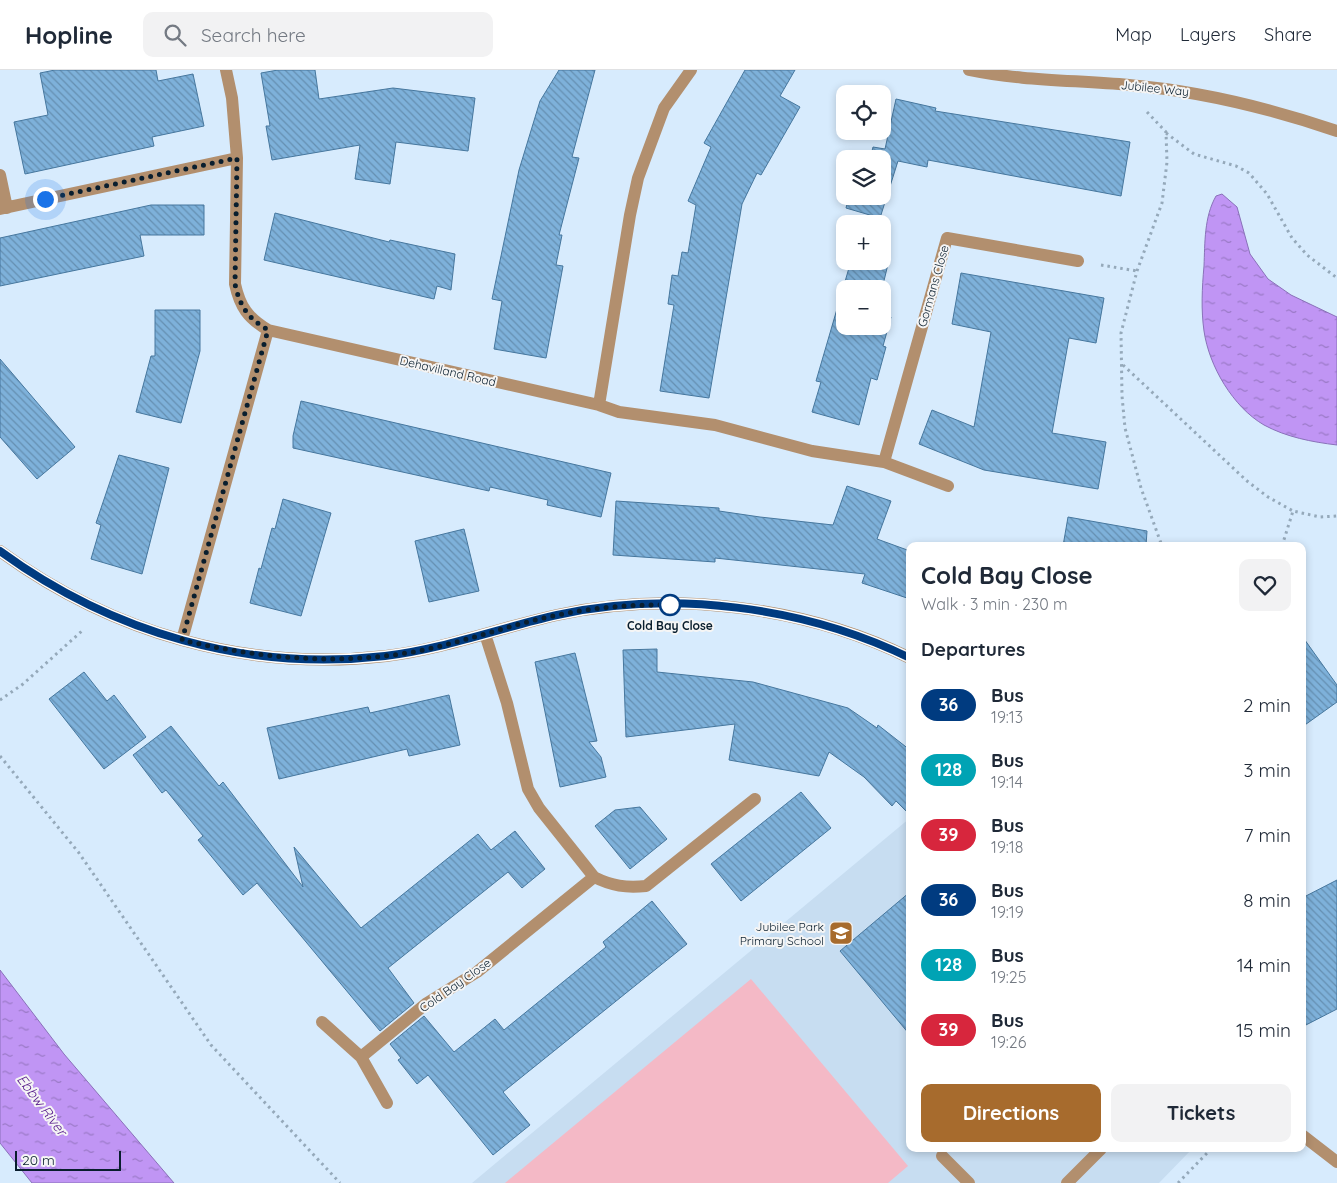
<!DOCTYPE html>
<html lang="en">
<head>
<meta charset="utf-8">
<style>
  body { margin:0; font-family:Quicksand,sans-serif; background:#f2f2f3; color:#1f2937; height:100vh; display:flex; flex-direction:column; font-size:19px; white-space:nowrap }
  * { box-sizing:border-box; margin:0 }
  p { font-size:16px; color:#747a83 }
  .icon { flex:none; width:28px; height:28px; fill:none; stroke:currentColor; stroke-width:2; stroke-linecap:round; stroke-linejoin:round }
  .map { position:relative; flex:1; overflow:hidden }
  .panel { position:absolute; left:906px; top:472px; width:400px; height:610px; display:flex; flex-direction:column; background:#fff; border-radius:10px; box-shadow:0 2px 8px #0003 }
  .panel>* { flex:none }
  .badge { padding:0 10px; border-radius:16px; font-size:18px; line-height:32px }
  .controls { position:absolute; left:836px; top:15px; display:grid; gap:10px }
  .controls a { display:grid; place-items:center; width:55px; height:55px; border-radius:10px; background:#fff; box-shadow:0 2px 8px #0003; font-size:25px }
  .scale { position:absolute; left:15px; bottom:12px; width:106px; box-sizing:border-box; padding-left:5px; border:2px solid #091e2e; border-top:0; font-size:14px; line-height:18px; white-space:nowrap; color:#091e2e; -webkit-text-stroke:4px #f5f5f5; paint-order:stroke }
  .you { position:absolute; width:25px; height:25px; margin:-12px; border:4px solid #fff; border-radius:50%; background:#1a73e8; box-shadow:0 0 0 8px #1a73e833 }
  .map>.badge { position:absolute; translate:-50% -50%; box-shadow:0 0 0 2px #fff }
  h2 { padding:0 15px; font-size:19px; line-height:45px }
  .round { display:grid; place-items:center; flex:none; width:52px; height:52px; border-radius:10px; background:#f2f2f3 }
  .overview { display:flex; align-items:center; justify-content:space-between; height:85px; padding:0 15px }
  h1 { font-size:24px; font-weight:700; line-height:38px }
  .primary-button { display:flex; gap:10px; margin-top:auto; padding:10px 15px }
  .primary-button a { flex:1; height:58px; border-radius:10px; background:#a76b2d; color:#fff; font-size:20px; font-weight:700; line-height:58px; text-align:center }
  .primary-button a+a { background:#f2f2f3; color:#1f2937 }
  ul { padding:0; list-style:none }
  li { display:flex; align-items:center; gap:15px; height:65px; padding:0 15px }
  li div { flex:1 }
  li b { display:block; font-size:19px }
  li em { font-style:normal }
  li .badge { min-width:55px; font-weight:700; text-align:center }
  header { display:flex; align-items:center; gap:30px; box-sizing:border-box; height:70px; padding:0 25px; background:#fff; border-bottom:1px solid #e0e1e3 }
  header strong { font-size:24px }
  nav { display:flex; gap:28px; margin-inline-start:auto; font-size:18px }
  .search { width:350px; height:45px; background:#f2f2f3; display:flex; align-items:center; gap:12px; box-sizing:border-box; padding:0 18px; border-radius:10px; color:#747a83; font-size:19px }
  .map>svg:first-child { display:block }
  .built { fill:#c7ddf1 }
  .pitch { fill:#f4b9c6 }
  .water { fill:url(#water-ripples); stroke:#8971b9 }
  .building { fill:url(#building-back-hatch); stroke:#46779e }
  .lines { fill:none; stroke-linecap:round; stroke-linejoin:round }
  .path { stroke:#95a9ba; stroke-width:3; stroke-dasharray:2.5 4; stroke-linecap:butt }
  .minor { stroke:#b28f6e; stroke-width:12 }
  .line-casing { stroke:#fff; stroke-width:11 }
  .line { stroke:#003b80; stroke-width:8 }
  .walk { stroke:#091e2e; stroke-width:5; stroke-dasharray:0 9 }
  .stop-dot { fill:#fff; stroke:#003b80; stroke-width:2.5 }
  .labels { text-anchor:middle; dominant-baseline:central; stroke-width:4; stroke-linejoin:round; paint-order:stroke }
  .street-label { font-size:12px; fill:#091e2e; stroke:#f5f5f5 }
  .stop-label { font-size:12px; font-weight:bold; fill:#091e2e; stroke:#f5f5f5 }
  .poi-label { font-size:12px; fill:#091e2e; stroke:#f5f5f5; text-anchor:end }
  .water-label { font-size:14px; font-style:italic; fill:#5b218e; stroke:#f5f5f5 }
</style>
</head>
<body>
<header>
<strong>Hopline</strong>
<div class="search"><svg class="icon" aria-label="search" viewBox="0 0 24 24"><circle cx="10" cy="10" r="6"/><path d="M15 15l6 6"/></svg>Search here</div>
<nav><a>Map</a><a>Layers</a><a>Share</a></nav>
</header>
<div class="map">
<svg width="1337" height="1113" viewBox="0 0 1337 1113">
  <defs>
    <pattern id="water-ripples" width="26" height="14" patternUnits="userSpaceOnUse" patternTransform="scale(1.25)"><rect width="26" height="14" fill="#c095f4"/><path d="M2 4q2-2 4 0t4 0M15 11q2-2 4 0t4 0" fill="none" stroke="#9a79c6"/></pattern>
    <pattern id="building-back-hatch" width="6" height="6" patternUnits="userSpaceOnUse" patternTransform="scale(1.25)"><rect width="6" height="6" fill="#7eb1da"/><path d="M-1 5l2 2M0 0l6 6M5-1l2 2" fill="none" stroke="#658fb1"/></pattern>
  </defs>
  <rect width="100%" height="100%" fill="#d7ebfd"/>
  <path class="built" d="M 910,748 L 910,1079 L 1192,1079 L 1159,1113 L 472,1113 Z"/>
  <path class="pitch" d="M 751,909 L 908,1096 L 888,1113 L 505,1113 Z"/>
  <path class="water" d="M 1222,124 L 1237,137 L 1250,184 L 1268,209 L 1291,225 L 1337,247 L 1337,375 C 1312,372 1286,367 1264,355 C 1233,337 1209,296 1204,261 C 1201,240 1202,218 1204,196 C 1205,173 1204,147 1216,126 Z
    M 0,900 L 64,984 L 174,1113 L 32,1113 L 0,1073 Z"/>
  <path class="building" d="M 55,0 L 156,0 L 158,11 L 193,4 L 204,56 L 152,67 L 154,76 L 25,104 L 14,52 L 48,45 L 40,3 Z
    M 278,0 L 315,0 L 319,29 L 393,18 L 475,28 L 468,81 L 396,72 L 390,114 L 355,109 L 360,75 L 272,90 L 266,56 L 270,56 L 261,3 Z
    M 559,0 L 595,0 L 572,87 L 579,88 L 559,165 L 562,165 L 556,195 L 563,196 L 546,288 L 494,279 L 502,231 L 492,229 L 519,100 L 540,31 Z
    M 745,0 L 795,0 L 780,26 L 800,37 L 761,105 L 757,103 L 742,134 L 709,328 L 660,321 L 674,235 L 668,234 L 672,205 L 678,206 L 682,182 L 688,183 L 696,135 L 688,131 L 711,77 L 704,73 Z
    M 896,29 L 936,38 L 935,41 L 1130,72 L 1121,126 L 928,90 L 927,97 L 898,91 L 880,148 L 846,138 L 849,126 L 882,126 L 882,89 L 870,89 L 873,77 L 885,79 Z
    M 151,135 L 204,135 L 204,165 L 140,165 L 144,186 L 0,216 L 0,168 Z
    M 275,143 L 389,172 L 390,170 L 455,184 L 451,220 L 437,216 L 434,229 L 264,190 Z
    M 882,189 L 889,190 L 882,219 L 845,219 L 845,256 L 882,256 L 882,244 L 891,247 L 883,276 L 886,277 L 877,310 L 871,308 L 859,355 L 812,342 L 821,312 L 816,311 L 851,191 L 882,191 Z
    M 961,203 L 1104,228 L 1096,273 L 1069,268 L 1052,363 L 1106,372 L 1098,419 L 984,400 L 919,374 L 932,340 L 974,357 L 991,262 L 952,254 Z
    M 155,240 L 200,240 L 200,281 L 181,353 L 136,342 L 151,286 L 155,286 Z
    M 0,289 L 75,377 L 37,409 L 0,367 Z
    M 301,331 L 611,403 L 601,447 L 547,435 L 548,430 L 490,417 L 489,421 L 293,378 L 293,366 Z
    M 119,385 L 169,398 L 142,504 L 91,489 L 101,455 L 96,453 Z
    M 847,416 L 891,431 L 877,469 L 910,481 L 910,529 L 862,513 L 865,504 L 715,488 L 715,492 L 613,485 L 616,431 L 719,438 L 719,441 L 760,447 L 833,455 Z
    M 283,429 L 331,443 L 301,546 L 250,533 L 259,498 L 261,499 L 272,458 L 275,459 Z
    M 1068,447 L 1147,461 L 1146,476 L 1063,476 Z
    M 464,459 L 479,521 L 429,532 L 415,471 Z
    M 1302,566 L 1337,615 L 1337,632 L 1302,657 Z
    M 657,579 L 657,602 L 753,612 L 848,638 L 877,658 L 878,655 L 910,680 L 910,745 L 896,731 L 892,736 L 864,707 L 829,682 L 819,706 L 729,690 L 735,654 L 626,667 L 623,580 Z
    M 575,583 L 597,671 L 589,672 L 601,687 L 606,707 L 560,717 L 535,592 Z
    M 84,602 L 107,631 L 114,625 L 146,667 L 104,699 L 49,629 Z
    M 449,625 L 460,675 L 409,686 L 407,679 L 279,709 L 267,658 L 368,637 L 370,643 Z
    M 171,656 L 219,716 L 223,712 L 303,817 L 294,777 L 361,858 L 478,764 L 491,780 L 515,761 L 545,799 L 522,818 L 508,802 L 388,898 L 414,933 L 380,961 L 257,813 L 243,825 L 198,770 L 203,766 L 166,720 L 162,723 L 133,685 Z
    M 801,722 L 831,758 L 741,831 L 711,794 Z
    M 640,737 L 667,769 L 630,799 L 595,756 L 615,740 Z
    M 1337,810 L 1337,939 L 1302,957 L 1302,828 Z
    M 910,822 L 910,965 L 840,881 Z
    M 652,831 L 687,874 L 503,1022 L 530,1055 L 493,1085 L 428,1005 L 417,1014 L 398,990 L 401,988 L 390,974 L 424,946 L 454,982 L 495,949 L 504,960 L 606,877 L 603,872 Z"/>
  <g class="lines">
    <path class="path" d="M 1147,42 L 1166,62 L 1167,92 L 1162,133 L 1137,201 L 1121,263 L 1122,326 L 1125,358 L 1141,418 L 1162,476
      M 1166,63 L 1194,84 L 1236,96 L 1249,103 L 1267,124 L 1292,168 L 1307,185 L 1337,208
      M 1101,195 L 1137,201
      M 1123,295 L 1247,411 L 1268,427 L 1293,441
      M 1282,476 L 1293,441 L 1320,447 L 1337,446
      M 0,630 L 23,614 L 83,560
      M 0,686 L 79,783 L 211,975 L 340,1113
      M 1178,1113 L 1211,1079"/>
    <path class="minor" d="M 226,0 L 232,28 L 237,88 L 235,214 C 240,237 248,248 268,260
      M 969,0 C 1022,11 1076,10 1129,15 C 1200,21 1269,38 1337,61
      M 0,105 L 7,138
      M 0,139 L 237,88
      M 599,335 L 619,342 L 715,355 L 812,381 L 884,392 L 948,416
      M 884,392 L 947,168 L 1078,191
      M 0,481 C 112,563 247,602 386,586 C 444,579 499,558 557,545 C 672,520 805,536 910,588
      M 182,570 L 268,260 L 599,335 L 630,145 L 638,108 L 664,38 L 691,0
      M 594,807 C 612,816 626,818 646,816 L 755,729
      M 322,952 L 361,987 L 387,1033
      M 361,987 L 427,933 L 477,902 L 594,807 L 539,738 L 528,719 L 507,633 L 485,564
      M 1302,1065 L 1337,1092
      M 942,1086 L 969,1113
      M 1067,1113 L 1101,1079"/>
  </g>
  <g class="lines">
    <g class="line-casing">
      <path id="line" d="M 0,481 C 112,563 247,602 385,586 C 444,579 499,558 557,545 C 672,520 804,536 910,588"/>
    </g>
    <use href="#line" class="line"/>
    <path class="walk" d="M 45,129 L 237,88 L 235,214 C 240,237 248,248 268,260 L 182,570 C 266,590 352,597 437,577 C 478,567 517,553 558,545 C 596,537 637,534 675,535 L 670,535"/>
  </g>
  <defs>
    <g id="school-square" transform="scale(1.25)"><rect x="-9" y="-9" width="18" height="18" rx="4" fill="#a76b2d" stroke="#f5f5f5"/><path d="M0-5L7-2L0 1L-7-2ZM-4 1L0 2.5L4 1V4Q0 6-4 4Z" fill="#fff"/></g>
  </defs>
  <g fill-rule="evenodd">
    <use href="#school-square" x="841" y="863"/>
  </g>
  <circle class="stop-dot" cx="670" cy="535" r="10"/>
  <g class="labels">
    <g class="street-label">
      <text transform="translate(1155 18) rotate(6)">Jubilee Way</text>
      <text transform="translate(933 216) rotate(-74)">Gormans Close</text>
      <text transform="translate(448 301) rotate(13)">Dehavilland Road</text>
      <text transform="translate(455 915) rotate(-35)">Cold Bay Close</text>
    </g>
    <g class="stop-label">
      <text x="670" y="555">Cold Bay Close</text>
    </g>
    <g class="poi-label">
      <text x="824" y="856">Jubilee Park<tspan x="824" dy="14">Primary School</tspan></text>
    </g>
    <g class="water-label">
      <text transform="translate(42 1035) rotate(53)">Ebbw River</text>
    </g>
  </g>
</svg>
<div class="controls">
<a><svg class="icon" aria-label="locate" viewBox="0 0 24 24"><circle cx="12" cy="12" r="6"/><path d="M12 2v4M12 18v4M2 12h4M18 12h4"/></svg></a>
<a><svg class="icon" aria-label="layers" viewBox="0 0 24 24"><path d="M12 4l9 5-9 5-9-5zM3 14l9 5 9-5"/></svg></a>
<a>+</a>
<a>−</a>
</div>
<div class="scale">20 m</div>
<div class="you" style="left:45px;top:129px"></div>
<section class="panel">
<div class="overview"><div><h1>Cold Bay Close</h1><p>Walk · 3 min · 230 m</p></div><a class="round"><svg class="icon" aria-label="heart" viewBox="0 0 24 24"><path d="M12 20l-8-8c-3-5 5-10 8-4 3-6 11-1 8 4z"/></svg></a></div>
<h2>Departures</h2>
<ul>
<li><span class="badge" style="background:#003b80;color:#fff">36</span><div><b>Bus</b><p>19:13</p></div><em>2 min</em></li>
<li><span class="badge" style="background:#00a3b4;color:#fff">128</span><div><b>Bus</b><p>19:14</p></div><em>3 min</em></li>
<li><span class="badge" style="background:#d7263d;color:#fff">39</span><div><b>Bus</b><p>19:18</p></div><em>7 min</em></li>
<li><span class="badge" style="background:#003b80;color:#fff">36</span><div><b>Bus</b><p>19:19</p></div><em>8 min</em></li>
<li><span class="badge" style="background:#00a3b4;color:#fff">128</span><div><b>Bus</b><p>19:25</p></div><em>14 min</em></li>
<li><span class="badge" style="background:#d7263d;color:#fff">39</span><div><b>Bus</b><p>19:26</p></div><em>15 min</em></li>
</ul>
<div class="primary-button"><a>Directions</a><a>Tickets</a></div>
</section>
</div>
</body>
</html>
